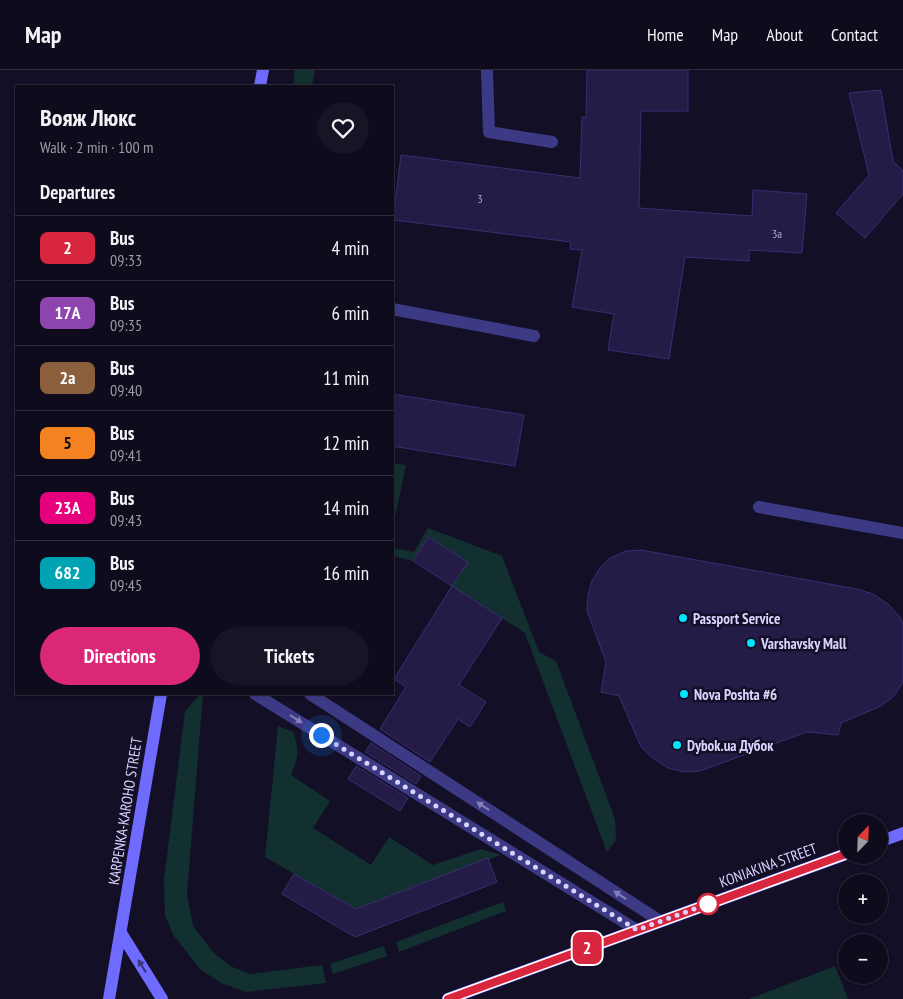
<!DOCTYPE html>
<html lang="en">
<head>
<meta charset="utf-8">
<style>
  body { margin:0; font-family:"PT Sans Narrow",sans-serif; background:#171425; color:#f1f3f6; height:100vh; display:flex; flex-direction:column; font-size:19px; white-space:nowrap }
  * { box-sizing:border-box; margin:0 }
  p { font-size:16px; color:#9b9ba3 }
  .icon { flex:none; width:28px; height:28px; fill:none; stroke:currentColor; stroke-width:2; stroke-linecap:round; stroke-linejoin:round }
  .map { position:relative; flex:1; overflow:hidden }
  .drawer { position:absolute; left:15px; top:15px; width:379px; height:610px; display:flex; flex-direction:column; background:#0e0b1c; border-radius:0px; box-shadow:0 1px 4px #0004,0 0 0 1px #2e2b3b }
  .drawer>* { flex:none }
  .badge { padding:0 10px; border-radius:8px; font-size:18px; line-height:32px }
  .needle { width:32px; rotate:23deg }
  .tools { position:absolute; left:838px; top:744px; display:grid; gap:10px }
  .tools a { display:grid; place-items:center; width:50px; height:50px; border-radius:50%; background:#0e0b1c; box-shadow:0 1px 4px #0004,0 0 0 1px #2e2b3b; font-size:25px }
  .you { position:absolute; width:25px; height:25px; margin:-12px; border:4px solid #fff; border-radius:50%; background:#1a73e8; box-shadow:0 0 0 8px #1a73e833 }
  .map>.badge { position:absolute; translate:-50% -50%; box-shadow:0 0 0 2px #fff }
  h2 { padding:0 25px; font-size:19px; line-height:45px }
  .round { display:grid; place-items:center; flex:none; width:52px; height:52px; border-radius:26px; background:#171425 }
  .summary { display:flex; align-items:center; justify-content:space-between; height:85px; padding:0 25px }
  h1 { font-size:24px; font-weight:700; line-height:38px }
  .primary-button { display:flex; gap:10px; margin-top:auto; padding:10px 25px }
  .primary-button a { flex:1; height:58px; border-radius:30px; background:#db2777; color:#fff; font-size:20px; font-weight:700; line-height:58px; text-align:center }
  .primary-button a+a { background:#171425; color:#f1f3f6 }
  ul { padding:0; list-style:none }
  li { display:flex; align-items:center; gap:15px; height:65px; padding:0 25px; border-top:1px solid #2e2b3b }
  li div { flex:1 }
  li b { display:block; font-size:19px }
  li em { font-style:normal }
  li .badge { min-width:55px; font-weight:700; text-align:center }
  header { display:flex; align-items:center; gap:30px; box-sizing:border-box; height:70px; padding:0 25px; background:#0e0b1c; border-bottom:1px solid #2e2b3b }
  header strong { font-size:24px }
  nav { display:flex; gap:28px; margin-inline-start:auto; font-size:18px }
  .map>svg:first-child { display:block }
  .green { fill:#12302f }
  .building { fill:#241b47; stroke:#3b2d73 }
  .lines { fill:none; stroke-linecap:round; stroke-linejoin:round }
  .lane { stroke:#3d3a85; stroke-width:12 }
  .secondary { stroke:#6f6bff; stroke-width:12 }
  .oneway { fill:#837fbc }
  .oneway2 { fill:#38347d }
  .line-casing { stroke:#fff; stroke-width:11 }
  .line { stroke:#d7263d; stroke-width:8 }
  .walk { stroke:#d9d4ff; stroke-width:5; stroke-dasharray:0 9 }
  .poi-dot { fill:#00e5ff; stroke:#130f26; stroke-width:2 }
  .stop-dot { fill:#fff; stroke:#d7263d; stroke-width:2.5 }
  .labels { text-anchor:middle; dominant-baseline:central; stroke-width:5; stroke-linejoin:round; paint-order:stroke }
  .number-label { font-size:12px; fill:#aca6d1 }
  .poi-label { font-size:15px; font-weight:bold; fill:#d9d4ff; stroke:#130f26; text-anchor:start }
  .street-label { font-size:15px; fill:#d9d4ff; stroke:#130f26 }
</style>
</head>
<body>
<header>
<strong>Map</strong>
<nav><a>Home</a><a>Map</a><a>About</a><a>Contact</a></nav>
</header>
<div class="map">
<svg width="903" height="929" viewBox="0 0 903 929">
  <rect width="100%" height="100%" fill="#130f26"/>
  <path class="green" d="M 295,0 L 315,0 L 312,16 L 293,16 Z
    M 393,393 L 406,395 L 393,457 L 392,393 Z
    M 428,458 L 502,486 L 539,582 L 556,591 L 615,749 L 616,770 L 607,782 L 525,563 L 452,516 L 467,492 L 428,467 L 413,491 L 393,486 L 393,478 L 414,482 Z
    M 201,624 L 203,624 L 187,824 L 193,856 L 213,882 L 230,896 L 250,904 L 322,895 L 326,913 L 246,922 L 221,913 L 200,899 L 174,866 L 165,846 L 164,810 L 185,641 Z
    M 278,656 L 293,662 C 300,680 298,688 291,705 L 330,731 L 313,758 L 371,795 L 389,767 L 433,795 L 481,779 L 501,785 L 356,839 L 265,787 Z
    M 503,832 L 506,841 L 399,882 L 396,872 Z
    M 384,876 L 387,886 L 333,904 L 330,894 Z
    M 835,896 L 848,929 L 749,929 Z"/>
  <path class="building" d="M 587,0 L 688,0 L 688,41 L 641,41 L 639,138 L 752,146 L 753,120 L 807,124 L 802,183 L 749,180 L 749,191 L 685,187 L 669,289 L 608,280 L 614,244 L 572,237 L 582,180 L 570,179 L 571,172 L 393,150 L 401,85 L 580,108 L 582,47 L 586,48 Z
    M 881,20 L 893,91 L 903,101 L 903,124 L 865,168 L 836,143 L 869,105 L 849,23 Z
    M 392,324 L 524,345 L 515,396 L 392,376 Z
    M 428,467 L 468,492 L 452,516 L 413,491 Z
    M 641,480 L 857,519 L 873,524 L 888,534 L 900,547 L 903,554 L 903,612 L 894,626 L 881,636 L 841,653 L 838,665 L 807,662 L 700,701 L 684,702 L 668,698 L 654,689 L 641,677 L 619,626 L 601,622 L 606,592 L 587,541 L 588,525 L 592,511 L 600,498 L 610,488 L 626,481 Z
    M 452,516 L 502,548 L 459,615 L 486,632 L 470,657 L 458,649 L 430,692 L 380,659 L 406,617 L 394,609 Z
    M 371,673 L 421,706 L 416,714 L 365,682 Z
    M 356,696 L 408,728 L 400,741 L 348,709 Z
    M 488,788 L 497,812 L 355,867 L 282,824 L 294,804 L 356,839 Z"/>
  <g class="lines">
    <path class="lane" d="M 487,0 L 489,62 L 552,72
      M 392,239 L 534,266
      M 759,437 L 903,463
      M 255,624 L 637,860
      M 310,624 L 660,851"/>
    <path class="secondary" d="M 260,16 L 263,0
      M 879,772 L 903,763
      M 121,863 L 162,929
      M 109,929 L 161,624
      M 448,929 L 846,784"/>
  </g>
  <defs><path id="oneway-solid" d="M-6-.8H1V-3.2L6.5 0L1 3.2V.8H-6Z" transform="scale(1.25)"/></defs>
  <g class="oneway">
    <use href="#oneway-solid" transform="translate(296 649) rotate(32)"/>
    <use href="#oneway-solid" transform="translate(483 736) rotate(-147)"/>
    <use href="#oneway-solid" transform="translate(620 825) rotate(-147)"/>
  </g>
  <use class="oneway2" href="#oneway-solid" transform="translate(142 896) rotate(-122)"/>
  <g class="lines">
    <g class="line-casing">
      <path id="line" d="M 448,929 L 846,784"/>
    </g>
    <use href="#line" class="line"/>
    <path class="walk" d="M 321,665 L 637,860 L 713,832 L 708,834"/>
  </g>
  <g class="poi-dot">
    <circle cx="683" cy="548" r="5"/>
    <circle cx="751" cy="573" r="5"/>
    <circle cx="684" cy="624" r="5"/>
    <circle cx="677" cy="675" r="5"/>
  </g>
  <circle class="stop-dot" cx="708" cy="834" r="10"/>
  <g class="labels">
    <g class="number-label">
      <text x="480" y="128">3</text>
      <text x="777" y="163">3а</text>
    </g>
    <g class="poi-label">
      <text x="693" y="548">Passport Service</text>
      <text x="761" y="573">Varshavsky Mall</text>
      <text x="694" y="624">Nova Poshta #6</text>
      <text x="687" y="675">Dybok.ua Дубок</text>
    </g>
    <g class="street-label">
      <text transform="translate(125 741) rotate(-81)">KARPENKA-KAROHO STREET</text>
      <text transform="translate(768 795) rotate(-20)">KONIAKINA STREET</text>
    </g>
  </g>
</svg>
<div class="tools">
<a><svg class="needle" viewBox="-14 -14 28 28"><path d="M0-13l5 13h-10z" fill="#e53935"/><path d="M0 13l5-13h-10z" fill="#9b9ba3"/></svg></a>
<a>+</a>
<a>−</a>
</div>
<div class="you" style="left:321px;top:665px"></div>
<b class="badge" style="left:587px;top:878px;background:#d7263d;color:#fff">2</b>
<section class="drawer">
<div class="summary"><div><h1>Вояж Люкс</h1><p>Walk · 2 min · 100 m</p></div><a class="round"><svg class="icon" aria-label="heart" viewBox="0 0 24 24"><path d="M12 20l-8-8c-3-5 5-10 8-4 3-6 11-1 8 4z"/></svg></a></div>
<h2>Departures</h2>
<ul>
<li><span class="badge" style="background:#d7263d;color:#fff">2</span><div><b>Bus</b><p>09:33</p></div><em>4 min</em></li>
<li><span class="badge" style="background:#8e44ad;color:#fff">17А</span><div><b>Bus</b><p>09:35</p></div><em>6 min</em></li>
<li><span class="badge" style="background:#8b5e3c;color:#fff">2а</span><div><b>Bus</b><p>09:40</p></div><em>11 min</em></li>
<li><span class="badge" style="background:#f58220;color:#111">5</span><div><b>Bus</b><p>09:41</p></div><em>12 min</em></li>
<li><span class="badge" style="background:#e6007e;color:#fff">23А</span><div><b>Bus</b><p>09:43</p></div><em>14 min</em></li>
<li><span class="badge" style="background:#00a3b4;color:#fff">682</span><div><b>Bus</b><p>09:45</p></div><em>16 min</em></li>
</ul>
<div class="primary-button"><a>Directions</a><a>Tickets</a></div>
</section>
</div>
</body>
</html>
